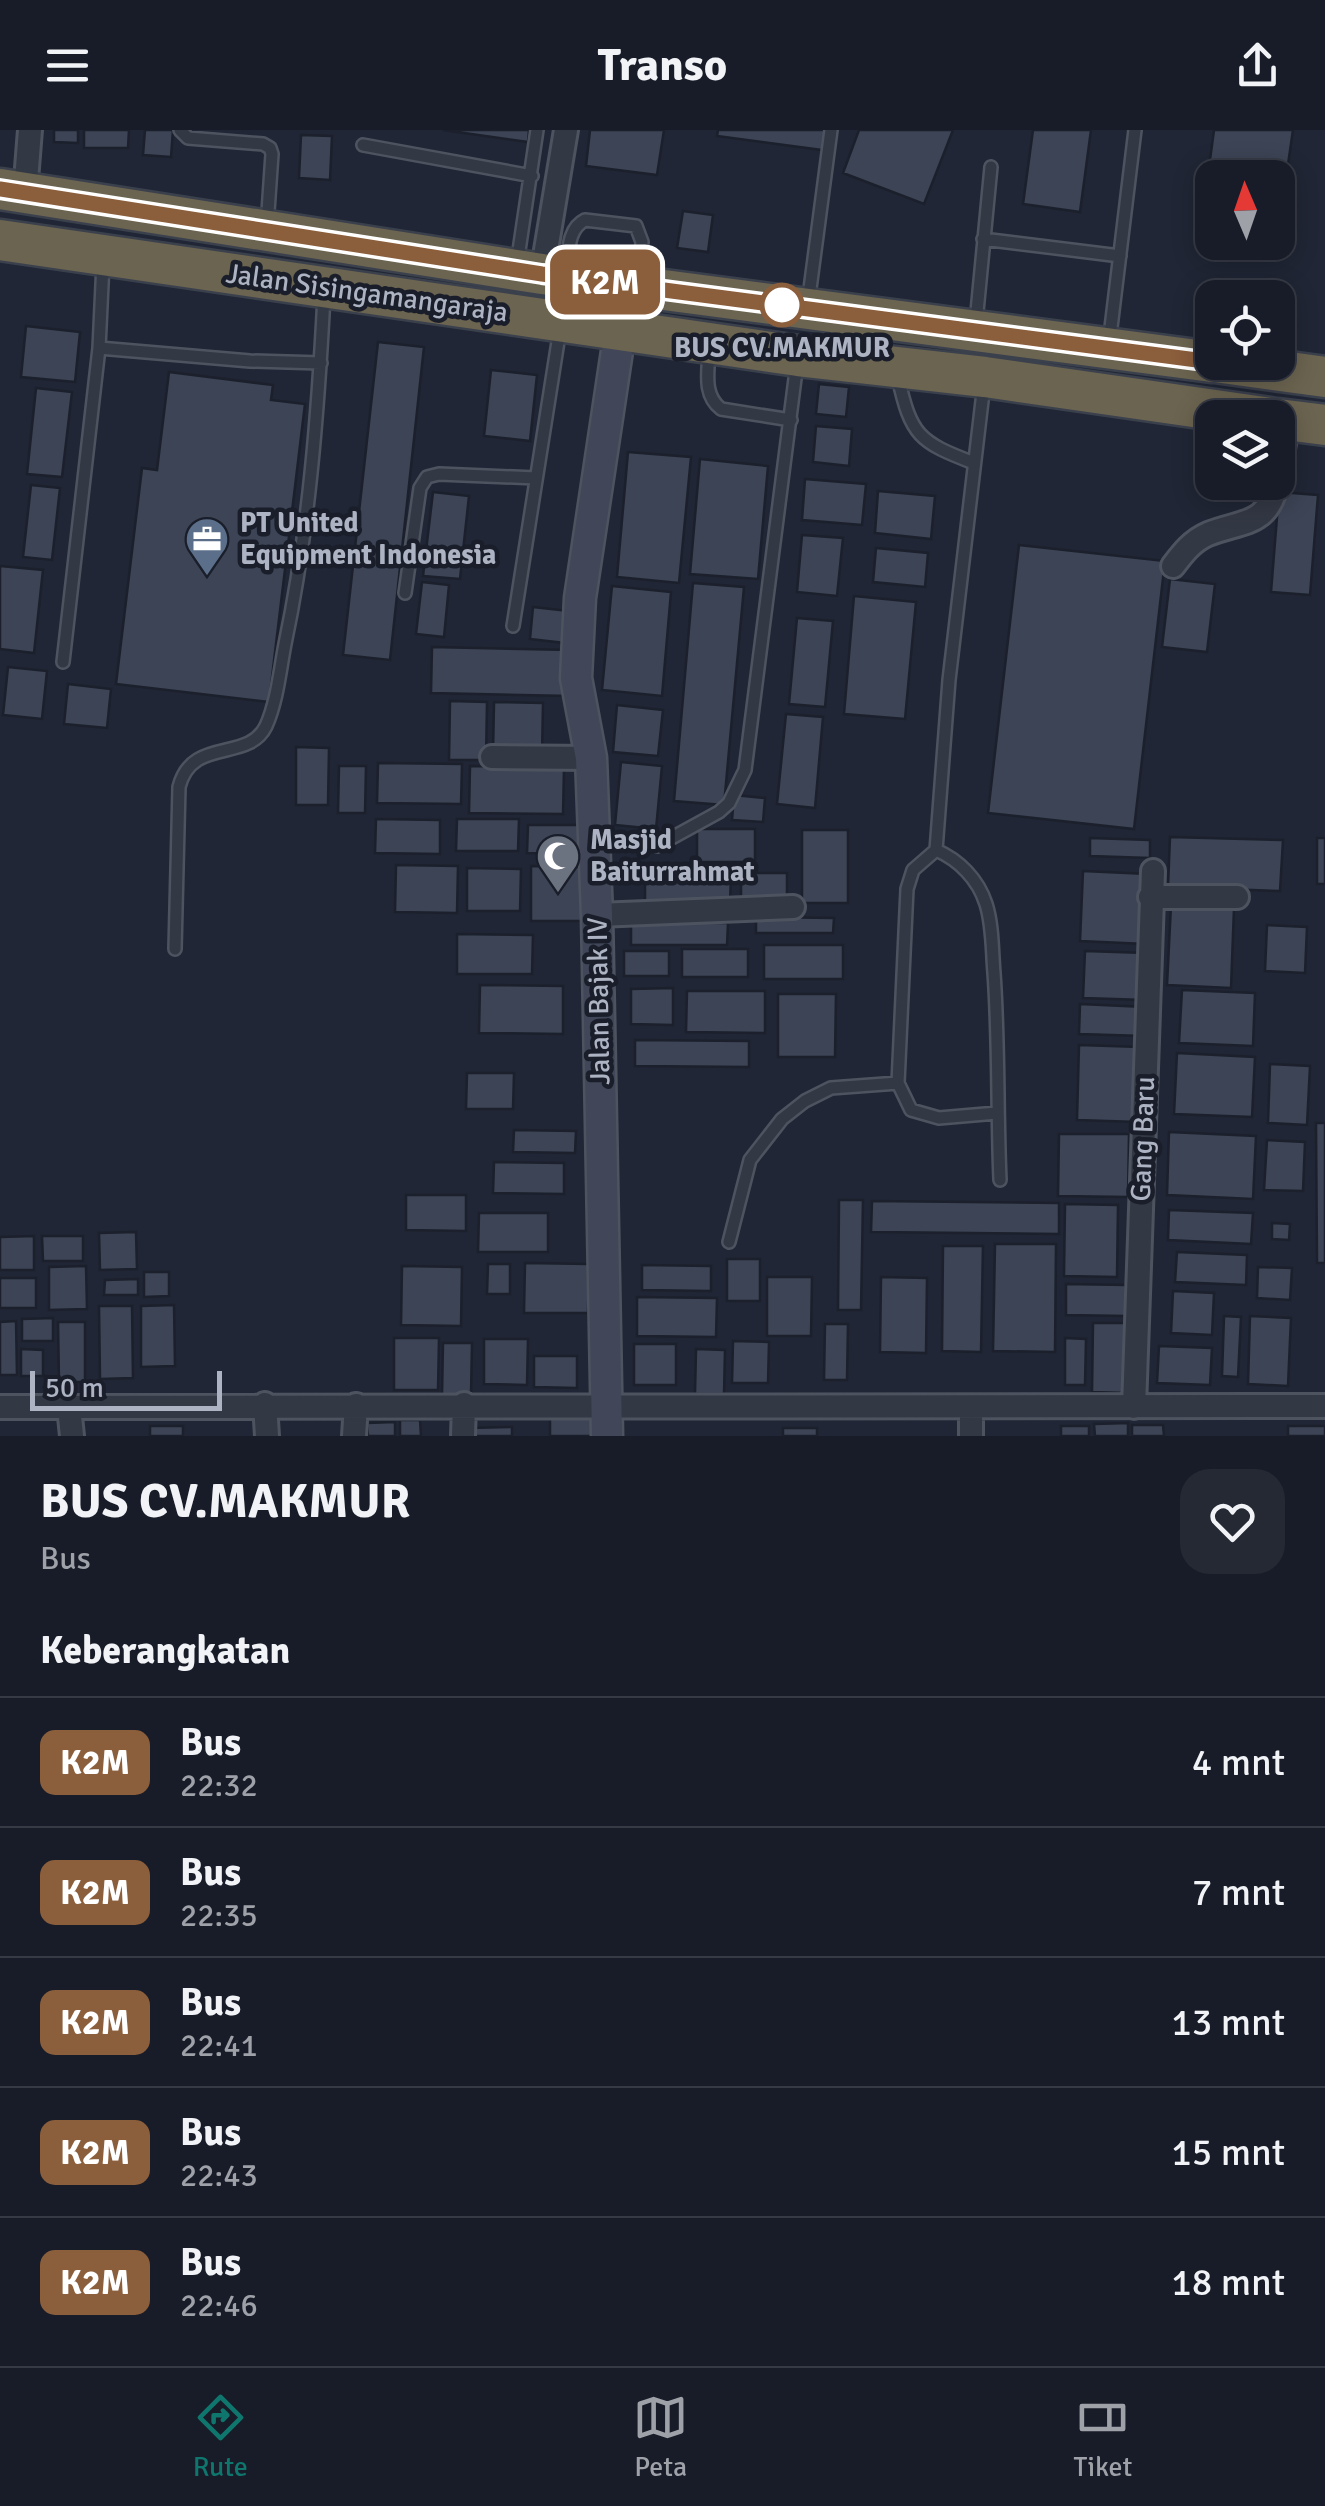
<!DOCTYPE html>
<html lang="id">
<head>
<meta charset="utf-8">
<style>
  body { margin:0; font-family:Signika,sans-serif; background:#252934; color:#f1f3f6; height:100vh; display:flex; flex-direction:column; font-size:38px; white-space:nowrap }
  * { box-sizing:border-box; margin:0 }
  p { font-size:32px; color:#9fa1a8 }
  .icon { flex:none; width:55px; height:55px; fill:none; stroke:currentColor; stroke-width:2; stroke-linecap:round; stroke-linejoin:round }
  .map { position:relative; height:1306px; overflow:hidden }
  .drawer { display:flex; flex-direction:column; background:#181c28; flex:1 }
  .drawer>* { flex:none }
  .badge { padding:0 20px; border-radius:15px; font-size:35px; line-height:65px }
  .needle { width:65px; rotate:358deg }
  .buttons { position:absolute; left:1195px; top:30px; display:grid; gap:20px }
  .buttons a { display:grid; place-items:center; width:100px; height:100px; border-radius:20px; background:#181c28; box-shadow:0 5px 25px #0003,0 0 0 2px #363a45; font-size:50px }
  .scale { position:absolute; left:30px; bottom:25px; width:192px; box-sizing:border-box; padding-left:10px; border:5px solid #adb3c2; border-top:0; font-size:28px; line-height:35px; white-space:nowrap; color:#adb3c2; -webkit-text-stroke:8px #191e2a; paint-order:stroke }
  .map>.badge { position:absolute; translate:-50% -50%; box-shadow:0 0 0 5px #fff }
  h2 { padding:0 40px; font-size:38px; line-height:90px }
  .round { display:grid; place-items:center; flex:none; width:105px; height:105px; border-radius:30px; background:#252934 }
  .overview { display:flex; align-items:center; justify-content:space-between; height:170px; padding:0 40px }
  h1 { font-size:48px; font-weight:700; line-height:75px }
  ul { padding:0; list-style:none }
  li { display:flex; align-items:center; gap:30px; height:130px; padding:0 40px; border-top:2px solid #363a45 }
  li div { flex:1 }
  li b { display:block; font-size:38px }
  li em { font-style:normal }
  li .badge { min-width:110px; font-weight:700; text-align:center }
  header { display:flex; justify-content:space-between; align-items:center; height:130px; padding:0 40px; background:#181c28; font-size:45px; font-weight:700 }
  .menu { display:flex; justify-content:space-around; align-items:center; height:140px; border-top:2px solid #363a45; background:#181c28; font-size:28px; color:#9fa1a8 }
  .menu a { display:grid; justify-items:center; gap:5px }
  .menu .active { color:#0f766e }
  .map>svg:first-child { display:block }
  .building { fill:#3c4455; stroke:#1b202c; stroke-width:2.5 }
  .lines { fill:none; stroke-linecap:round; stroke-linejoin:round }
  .lane-casing { stroke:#4e5360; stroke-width:16 }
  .street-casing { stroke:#4e5360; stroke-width:28 }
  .secondary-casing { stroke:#4e5360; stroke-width:35 }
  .highway-casing { stroke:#3b404d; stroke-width:45 }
  .lane { stroke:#333845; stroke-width:11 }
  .street { stroke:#333845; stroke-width:22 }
  .secondary { stroke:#414758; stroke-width:30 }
  .highway { stroke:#6b6450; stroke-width:40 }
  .line-casing { stroke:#fff; stroke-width:22 }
  .line { stroke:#8b5e3c; stroke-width:15 }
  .stop-dot { fill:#fff; stroke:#8b5e3c; stroke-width:5 }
  .labels { text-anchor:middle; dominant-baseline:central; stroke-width:9; stroke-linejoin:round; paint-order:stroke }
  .street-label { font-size:28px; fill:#adb3c2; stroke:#191e2a }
  .stop-label { font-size:28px; font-weight:bold; fill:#adb3c2; stroke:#191e2a }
  .poi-label { font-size:28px; font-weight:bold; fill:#adb3c2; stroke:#191e2a; text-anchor:start }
</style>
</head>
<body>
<header><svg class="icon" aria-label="menu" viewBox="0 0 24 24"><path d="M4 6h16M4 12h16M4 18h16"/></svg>Transo<svg class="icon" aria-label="share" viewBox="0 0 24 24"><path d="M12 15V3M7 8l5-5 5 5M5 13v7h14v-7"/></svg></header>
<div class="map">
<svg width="1325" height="1306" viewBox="0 0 1325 1306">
  <rect width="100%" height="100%" fill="#202635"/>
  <path class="building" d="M 54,0 L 78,0 L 78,13 L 54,12 Z
    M 84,0 L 129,0 L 128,18 L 84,18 Z
    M 145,0 L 173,0 L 171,27 L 143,25 Z
    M 443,0 L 529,0 L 528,12 Z
    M 590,0 L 664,0 L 657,45 L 586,36 Z
    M 718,0 L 825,0 L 822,20 L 717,6 Z
    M 859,0 L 953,0 L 924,74 L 843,43 Z
    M 1033,0 L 1091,0 L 1080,82 L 1023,74 Z
    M 1214,0 L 1293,0 L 1284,62 L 1278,61 L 1278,48 L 1212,48 L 1212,52 L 1207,52 Z
    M 301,5 L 332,6 L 330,50 L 299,48 Z
    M 683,81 L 713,85 L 708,122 L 677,118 Z
    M 26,196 L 80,202 L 75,252 L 21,247 Z
    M 378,212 L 424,217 L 390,530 L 343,525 Z
    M 491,240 L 537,245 L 530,311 L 484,306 Z
    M 169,242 L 273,255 L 271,270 L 305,274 L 269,572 L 116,554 L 142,338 L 157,340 Z
    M 819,254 L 849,257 L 846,287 L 816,284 Z
    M 36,258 L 72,262 L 62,347 L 27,344 Z
    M 816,296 L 852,299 L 849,336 L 813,332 Z
    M 628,322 L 691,327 L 679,453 L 617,447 Z
    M 700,329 L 768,336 L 758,449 L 690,444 Z
    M 805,349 L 866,354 L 862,395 L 802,390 Z
    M 31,355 L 60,358 L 52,430 L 23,427 Z
    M 878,361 L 935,366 L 931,409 L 875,403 Z
    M 433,362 L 469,366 L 460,449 L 423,446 Z
    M 1279,362 L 1318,365 L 1310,465 L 1271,462 Z
    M 802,405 L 843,408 L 837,466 L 797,462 Z
    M 1019,415 L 1165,431 L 1134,699 L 988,683 Z
    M 876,418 L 928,423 L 925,457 L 873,452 Z
    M 0,436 L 43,440 L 34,523 L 0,519 Z
    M 1170,449 L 1215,454 L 1207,522 L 1162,517 Z
    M 422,452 L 449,455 L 444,507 L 416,504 Z
    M 693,453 L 744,457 L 724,675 L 674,671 Z
    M 612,456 L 671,462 L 662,566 L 602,560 Z
    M 854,466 L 916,472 L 905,589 L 844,584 Z
    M 533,477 L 569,481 L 565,513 L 530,509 Z
    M 797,488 L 833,491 L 825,577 L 789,574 Z
    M 432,517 L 572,520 L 571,566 L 431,563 Z
    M 8,537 L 47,541 L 42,589 L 3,585 Z
    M 68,554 L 111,559 L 107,598 L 64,594 Z
    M 450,571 L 487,572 L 486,630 L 449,630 Z
    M 494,572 L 543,573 L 542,625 L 493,624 Z
    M 617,575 L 663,580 L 658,626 L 613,622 Z
    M 786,584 L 823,587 L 815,678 L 777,674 Z
    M 296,617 L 329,618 L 328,675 L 296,675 Z
    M 621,632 L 662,636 L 656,699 L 615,695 Z
    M 378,633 L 462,634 L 461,674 L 377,673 Z
    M 339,636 L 366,636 L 365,683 L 338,683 Z
    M 470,636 L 564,638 L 563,684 L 469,683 Z
    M 734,665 L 765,668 L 763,692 L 732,690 Z
    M 376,689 L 440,690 L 440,724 L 375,723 Z
    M 457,689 L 519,689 L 518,721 L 456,721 Z
    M 528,695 L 579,695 L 579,724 L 527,723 Z
    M 697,699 L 755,699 L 755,732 L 697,732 Z
    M 802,700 L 848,700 L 848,773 L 802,773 Z
    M 1170,707 L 1283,710 L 1280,761 L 1168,757 Z
    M 1090,708 L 1150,710 L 1150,728 L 1090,726 Z
    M 1317,708 L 1325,708 L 1325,754 L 1317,754 Z
    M 396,735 L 458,736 L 457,783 L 395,782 Z
    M 531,736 L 586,737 L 585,791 L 531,791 Z
    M 467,738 L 521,739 L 520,781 L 467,781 Z
    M 1083,741 L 1148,744 L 1146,814 L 1080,811 Z
    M 645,743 L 731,743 L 730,774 L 645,774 Z
    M 741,743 L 787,743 L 787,773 L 741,773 Z
    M 1171,775 L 1234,778 L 1231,858 L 1167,855 Z
    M 756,787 L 834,788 L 833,803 L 756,803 Z
    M 631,792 L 728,793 L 727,815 L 631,815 Z
    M 1267,795 L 1307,797 L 1305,843 L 1265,841 Z
    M 457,804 L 533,805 L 532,844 L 457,844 Z
    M 764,815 L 843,815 L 843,849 L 764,849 Z
    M 682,819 L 748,819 L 748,847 L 682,847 Z
    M 624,821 L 669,821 L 669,846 L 624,846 Z
    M 1085,821 L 1146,823 L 1145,870 L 1083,868 Z
    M 480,855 L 563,856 L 563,904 L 479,903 Z
    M 673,858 L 673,895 L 631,894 L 631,859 Z
    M 1182,860 L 1255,863 L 1253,916 L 1179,913 Z
    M 687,861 L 765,861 L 765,903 L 686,902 Z
    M 778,864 L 836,864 L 835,927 L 778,927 Z
    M 1080,874 L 1145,877 L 1144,906 L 1079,904 Z
    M 635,910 L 749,911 L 749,937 L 635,936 Z
    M 1079,915 L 1141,917 L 1138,992 L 1077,990 Z
    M 1177,923 L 1255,927 L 1252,987 L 1174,984 Z
    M 1270,934 L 1310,936 L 1307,995 L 1268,993 Z
    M 467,943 L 514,943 L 513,979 L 466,979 Z
    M 1316,993 L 1325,993 L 1325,1133 L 1317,1133 Z
    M 514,1000 L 576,1001 L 575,1023 L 513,1022 Z
    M 1169,1002 L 1256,1006 L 1253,1069 L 1167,1065 Z
    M 1059,1004 L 1129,1004 L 1128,1067 L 1058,1066 Z
    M 1267,1010 L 1305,1012 L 1303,1061 L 1264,1060 Z
    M 494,1032 L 564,1033 L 564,1064 L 493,1063 Z
    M 406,1065 L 466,1065 L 466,1101 L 406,1100 Z
    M 839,1070 L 863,1070 L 861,1180 L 838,1180 Z
    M 872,1071 L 1059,1073 L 1059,1104 L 871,1102 Z
    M 1065,1074 L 1118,1075 L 1117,1147 L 1064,1146 Z
    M 1169,1080 L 1253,1083 L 1251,1114 L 1168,1110 Z
    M 479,1083 L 548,1083 L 548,1122 L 478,1122 Z
    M 1272,1093 L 1290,1094 L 1289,1110 L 1272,1109 Z
    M 136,1102 L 137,1139 L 100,1140 L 99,1103 Z
    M 34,1106 L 34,1140 L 0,1140 L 0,1107 Z
    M 42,1106 L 83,1106 L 83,1131 L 43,1131 Z
    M 995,1114 L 1056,1114 L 1055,1222 L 993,1221 Z
    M 943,1116 L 983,1116 L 981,1222 L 942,1221 Z
    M 1177,1122 L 1247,1125 L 1246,1155 L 1175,1152 Z
    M 727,1129 L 760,1129 L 760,1171 L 727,1171 Z
    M 525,1133 L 589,1134 L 588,1183 L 524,1183 Z
    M 488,1134 L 510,1134 L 510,1164 L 487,1164 Z
    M 642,1135 L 711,1136 L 711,1161 L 642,1160 Z
    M 86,1136 L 87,1179 L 49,1180 L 49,1137 Z
    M 402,1136 L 462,1137 L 461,1196 L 401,1195 Z
    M 1258,1137 L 1292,1138 L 1290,1170 L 1257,1168 Z
    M 144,1142 L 169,1142 L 169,1166 L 144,1167 Z
    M 767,1147 L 812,1147 L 811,1206 L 767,1206 Z
    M 881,1147 L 927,1148 L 926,1223 L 880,1222 Z
    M 0,1148 L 36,1148 L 36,1178 L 0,1178 Z
    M 138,1149 L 138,1165 L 104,1165 L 105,1150 Z
    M 1066,1154 L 1126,1155 L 1126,1186 L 1066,1185 Z
    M 1173,1161 L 1214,1163 L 1212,1205 L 1171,1203 Z
    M 637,1167 L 717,1168 L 716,1207 L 637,1206 Z
    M 174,1175 L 175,1236 L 141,1237 L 141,1176 Z
    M 99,1176 L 132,1176 L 133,1248 L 100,1249 Z
    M 1224,1186 L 1241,1187 L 1238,1247 L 1222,1246 Z
    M 1250,1186 L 1291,1188 L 1288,1256 L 1248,1254 Z
    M 53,1188 L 53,1211 L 22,1211 L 22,1189 Z
    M 16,1191 L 17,1245 L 0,1245 L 0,1192 Z
    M 58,1192 L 85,1192 L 85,1252 L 59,1252 Z
    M 1093,1193 L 1127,1193 L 1126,1263 L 1092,1262 Z
    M 825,1194 L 848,1194 L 847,1250 L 824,1250 Z
    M 394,1208 L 439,1208 L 438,1260 L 394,1260 Z
    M 1065,1208 L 1086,1209 L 1085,1255 L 1065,1255 Z
    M 484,1209 L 528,1209 L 527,1255 L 484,1254 Z
    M 733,1211 L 769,1212 L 768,1253 L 732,1253 Z
    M 443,1213 L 472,1213 L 471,1265 L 442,1265 Z
    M 634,1214 L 676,1214 L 676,1255 L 634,1255 Z
    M 1159,1216 L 1212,1218 L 1210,1255 L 1157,1253 Z
    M 21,1219 L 43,1220 L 43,1246 L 21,1246 Z
    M 696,1219 L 725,1220 L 724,1264 L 695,1264 Z
    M 534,1226 L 577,1226 L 577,1258 L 534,1257 Z
    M 550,1287 L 592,1287 L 592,1306 L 550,1306 Z
    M 400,1290 L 420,1290 L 421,1306 L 400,1306 Z
    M 395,1292 L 395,1306 L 368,1306 L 367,1293 Z
    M 1128,1293 L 1128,1306 L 1095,1306 L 1094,1294 Z
    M 1132,1295 L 1163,1295 L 1164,1306 L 1132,1306 Z
    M 150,1296 L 183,1296 L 183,1306 L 150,1306 Z
    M 1061,1296 L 1089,1296 L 1089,1306 L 1061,1306 Z
    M 1288,1296 L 1325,1296 L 1325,1306 L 1288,1306 Z
    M 512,1297 L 512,1306 L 468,1306 L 468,1298 Z
    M 783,1298 L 817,1298 L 817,1306 L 783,1306 Z"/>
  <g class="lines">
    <g class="lane-casing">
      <path id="lane" d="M 180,0 L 188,8 L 263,14 L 270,18 L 272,24 L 267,96
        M 363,15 L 532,46
        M 983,109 L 1120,126
        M 517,134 L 537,0
        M 566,141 C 569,123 567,99 585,90 L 636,96 L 642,112 L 638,152
        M 808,174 L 831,0
        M 976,192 L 991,37
        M 1109,214 L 1135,0
        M 99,218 L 250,231 L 321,233
        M 709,222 C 708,243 703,265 721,279 L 791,290
        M 898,247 C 911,306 919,312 974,333
        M 984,254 L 949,550 L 936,720 L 913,740 L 907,759 L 898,953 L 911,980 L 939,988 L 997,983
        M 405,463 L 420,358 L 427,347 L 439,344 L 536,348
        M 513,496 L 560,199
        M 63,532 L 99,218 L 103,133
        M 657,716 L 719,682 L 729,673 L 745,640 L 797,233
        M 936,720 C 959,730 978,749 986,774 C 993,796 992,821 994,843 C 999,912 997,981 1000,1050
        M 175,819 L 179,657 C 192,606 248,633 266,596 C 277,572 280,540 285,514 C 309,400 318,282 324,166
        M 729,1112 L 750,1030 L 782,989 L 805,971 L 831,958 L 898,953"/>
    </g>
    <g class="street-casing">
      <path id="street" d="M 25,63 L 30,0
        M 542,144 L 566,0
        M 1278,348 L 1288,290
        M 1173,436 C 1183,423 1192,411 1208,404 C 1243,390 1268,397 1277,352
        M 492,627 L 591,628
        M 1150,767 L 1237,767
        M 597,785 L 793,777
        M 265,1274 L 267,1306
        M 0,1277 L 1325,1276
        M 69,1277 L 72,1306
        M 971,1277 L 971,1306
        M 1134,1277 L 1153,741
        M 354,1306 L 356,1275
        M 463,1306 L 464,1274"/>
    </g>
    <g class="secondary-casing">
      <path id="secondary" d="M 607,1306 L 597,785 L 591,628 L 576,548 L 580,468 L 620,201"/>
    </g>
    <g class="highway-casing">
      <path id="highway" d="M 0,59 L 542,144 L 1212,232
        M 0,110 L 798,226 L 985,247 L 1270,288
        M 1215,232 L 1325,247
        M 1278,289 L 1325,295"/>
    </g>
    <use href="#lane" class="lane"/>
    <use href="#street" class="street"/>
    <use href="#secondary" class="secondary"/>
    <use href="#highway" class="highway"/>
  </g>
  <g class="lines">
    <g class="line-casing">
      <path id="line" d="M 0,59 L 542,144 L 1212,232"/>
    </g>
    <use href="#line" class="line"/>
  </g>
  <defs>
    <g id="office-pin" transform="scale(2.25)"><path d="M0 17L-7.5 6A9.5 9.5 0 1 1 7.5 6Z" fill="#5c6f8a" stroke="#191e2a"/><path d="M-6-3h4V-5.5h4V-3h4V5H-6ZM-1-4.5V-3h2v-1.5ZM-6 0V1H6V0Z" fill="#fff"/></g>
    <g id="mosque-pin" transform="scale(2.25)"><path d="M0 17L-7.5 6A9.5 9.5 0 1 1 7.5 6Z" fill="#6b7280" stroke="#191e2a"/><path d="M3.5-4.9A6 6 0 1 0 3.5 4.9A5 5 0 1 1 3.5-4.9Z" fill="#fff"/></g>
  </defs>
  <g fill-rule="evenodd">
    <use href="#office-pin" x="207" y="409"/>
    <use href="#mosque-pin" x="558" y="726"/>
  </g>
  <circle class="stop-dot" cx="782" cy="175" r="20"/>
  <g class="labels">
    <g class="street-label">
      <text transform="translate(367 163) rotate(8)">Jalan Sisingamangaraja</text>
      <text transform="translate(599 871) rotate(-91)">Jalan Bajak IV</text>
      <text transform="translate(1143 1009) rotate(-88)">Gang Baru</text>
    </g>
    <g class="stop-label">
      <text x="782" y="218">BUS CV.MAKMUR</text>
    </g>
    <g class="poi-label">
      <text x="240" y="393">PT United<tspan x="240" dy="32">Equipment Indonesia</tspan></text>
      <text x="590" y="710">Masjid<tspan x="590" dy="32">Baiturrahmat</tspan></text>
    </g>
  </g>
</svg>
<div class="buttons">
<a><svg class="needle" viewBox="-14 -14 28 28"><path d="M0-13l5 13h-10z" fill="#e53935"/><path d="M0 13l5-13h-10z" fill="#9fa1a8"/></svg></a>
<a><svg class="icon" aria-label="locate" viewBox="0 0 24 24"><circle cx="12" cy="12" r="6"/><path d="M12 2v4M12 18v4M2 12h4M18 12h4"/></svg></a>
<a><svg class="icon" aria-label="layers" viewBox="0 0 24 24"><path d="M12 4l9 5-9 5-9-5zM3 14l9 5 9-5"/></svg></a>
</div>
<div class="scale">50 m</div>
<b class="badge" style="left:605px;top:152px;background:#8b5e3c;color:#fff">K2M</b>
</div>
<section class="drawer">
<div class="overview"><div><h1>BUS CV.MAKMUR</h1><p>Bus</p></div><a class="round"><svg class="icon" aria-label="heart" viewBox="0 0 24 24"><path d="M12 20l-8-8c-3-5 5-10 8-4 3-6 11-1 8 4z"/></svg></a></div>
<h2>Keberangkatan</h2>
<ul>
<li><span class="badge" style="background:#8b5e3c;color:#fff">K2M</span><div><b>Bus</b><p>22:32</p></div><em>4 mnt</em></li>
<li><span class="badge" style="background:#8b5e3c;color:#fff">K2M</span><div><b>Bus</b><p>22:35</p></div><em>7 mnt</em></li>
<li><span class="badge" style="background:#8b5e3c;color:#fff">K2M</span><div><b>Bus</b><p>22:41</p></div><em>13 mnt</em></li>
<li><span class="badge" style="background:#8b5e3c;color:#fff">K2M</span><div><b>Bus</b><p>22:43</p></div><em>15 mnt</em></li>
<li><span class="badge" style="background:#8b5e3c;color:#fff">K2M</span><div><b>Bus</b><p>22:46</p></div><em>18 mnt</em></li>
</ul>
</section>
<nav class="menu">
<a class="active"><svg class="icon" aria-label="directions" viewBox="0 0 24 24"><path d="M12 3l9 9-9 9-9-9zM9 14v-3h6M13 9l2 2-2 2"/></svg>Rute</a>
<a><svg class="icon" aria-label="map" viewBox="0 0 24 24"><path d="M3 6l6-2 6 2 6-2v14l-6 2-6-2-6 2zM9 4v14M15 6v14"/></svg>Peta</a>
<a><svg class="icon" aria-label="tickets" viewBox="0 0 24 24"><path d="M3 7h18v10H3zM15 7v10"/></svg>Tiket</a>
</nav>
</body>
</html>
